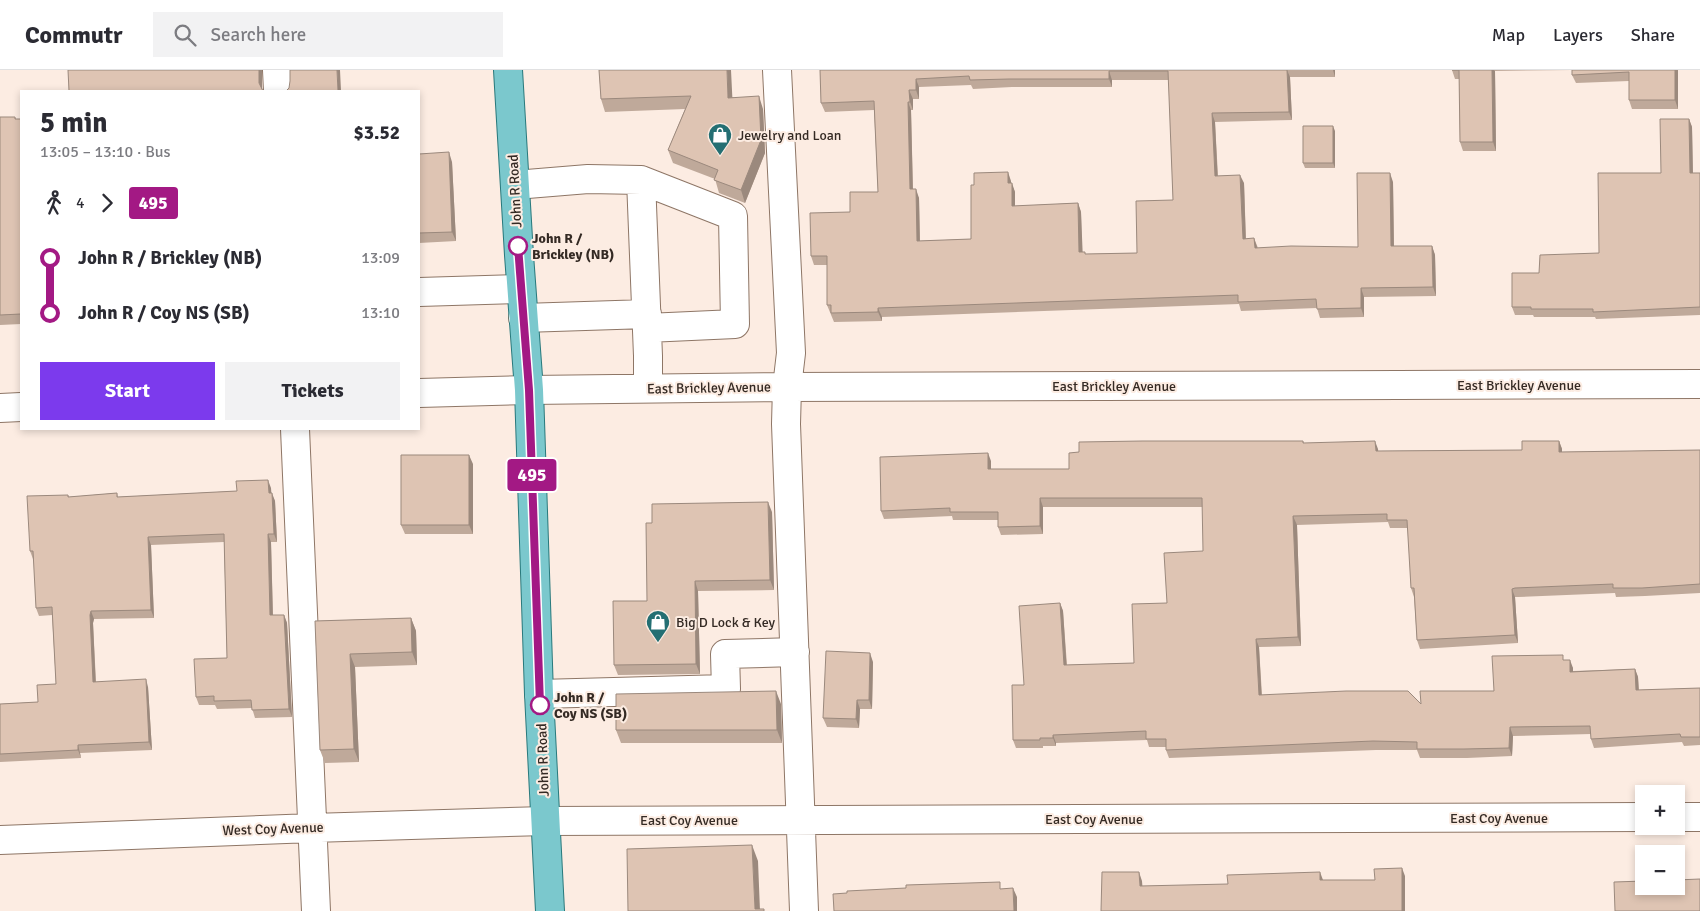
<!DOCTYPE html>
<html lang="en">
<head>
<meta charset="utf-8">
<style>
  body { margin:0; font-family:Signika,sans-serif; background:#f2f2f3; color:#2b2b33; height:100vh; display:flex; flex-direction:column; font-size:19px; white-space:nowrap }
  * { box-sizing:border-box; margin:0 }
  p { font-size:16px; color:#7c7c81 }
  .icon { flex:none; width:28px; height:28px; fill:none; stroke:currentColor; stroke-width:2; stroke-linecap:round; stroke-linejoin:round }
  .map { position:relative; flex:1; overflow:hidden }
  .drawer { position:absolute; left:20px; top:20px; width:400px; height:340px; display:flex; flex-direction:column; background:#fff; border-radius:0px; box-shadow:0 2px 8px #0003 }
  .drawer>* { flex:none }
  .badge { padding:0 10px; border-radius:4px; font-size:18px; line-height:32px }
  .tools { position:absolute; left:1635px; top:715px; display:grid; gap:10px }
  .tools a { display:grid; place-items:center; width:50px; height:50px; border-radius:0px; background:#fff; box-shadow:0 2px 8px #0003; font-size:25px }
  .map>.badge { position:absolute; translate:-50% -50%; box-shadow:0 0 0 2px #fff }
  .legs { display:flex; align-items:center; gap:8px; height:55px; padding:0 20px; font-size:16px }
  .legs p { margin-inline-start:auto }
  .headline { display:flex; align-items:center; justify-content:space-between; height:85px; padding:0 20px }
  h1 { font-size:28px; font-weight:700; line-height:38px }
  .primary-button { display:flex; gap:10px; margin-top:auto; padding:10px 20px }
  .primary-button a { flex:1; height:58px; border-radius:0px; background:#7c3aed; color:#fff; font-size:20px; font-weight:700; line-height:58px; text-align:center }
  .primary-button a+a { background:#f2f2f3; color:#2b2b33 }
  ul { padding:0 20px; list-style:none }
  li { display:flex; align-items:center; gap:18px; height:55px; font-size:19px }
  li i { display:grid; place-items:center; width:8px; height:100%; margin:0 6px; background:currentColor }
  li i::after { content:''; width:12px; height:12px; margin:-6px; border:4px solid; border-radius:50%; background:#fff }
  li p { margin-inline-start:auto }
  li:first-child i { background:linear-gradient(#0000 50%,currentColor 0) }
  li:last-child i { background:linear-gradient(currentColor 50%,#0000 0) }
  header { display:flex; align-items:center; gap:30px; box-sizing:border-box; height:70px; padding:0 25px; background:#fff; border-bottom:1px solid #e1e1e2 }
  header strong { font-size:24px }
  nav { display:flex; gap:28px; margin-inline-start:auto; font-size:18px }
  .search { width:350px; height:45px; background:#f2f2f3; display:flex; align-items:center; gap:12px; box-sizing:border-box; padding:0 18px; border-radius:0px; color:#7c7c81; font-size:19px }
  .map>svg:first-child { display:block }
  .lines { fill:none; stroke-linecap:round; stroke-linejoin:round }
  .minor-casing { stroke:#8e7666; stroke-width:30 }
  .major-casing { stroke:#29797c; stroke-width:30 }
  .minor { stroke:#fff; stroke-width:28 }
  .major { stroke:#7bc8cd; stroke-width:28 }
  .wall { fill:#bfa99a; fill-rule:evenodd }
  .shaded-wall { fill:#9b897d }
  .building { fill:#dec4b3; stroke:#9b897d; fill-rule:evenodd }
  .line-1-casing { stroke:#fff; stroke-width:11 }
  .line-1 { stroke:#a31984; stroke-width:8 }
  .stop-1-dot { fill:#fff; stroke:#a31984; stroke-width:2.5 }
  .labels { text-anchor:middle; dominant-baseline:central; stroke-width:4; stroke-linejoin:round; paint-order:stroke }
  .poi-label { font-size:14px; fill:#342a24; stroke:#fcece2; text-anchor:start }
  .street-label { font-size:14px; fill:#342a24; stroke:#fcece2 }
  .stop-label { font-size:14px; font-weight:bold; fill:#342a24; stroke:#fcece2; text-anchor:start }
</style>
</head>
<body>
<header>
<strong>Commutr</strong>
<div class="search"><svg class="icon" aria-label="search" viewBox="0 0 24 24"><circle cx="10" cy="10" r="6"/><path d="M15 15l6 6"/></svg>Search here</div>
<nav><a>Map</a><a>Layers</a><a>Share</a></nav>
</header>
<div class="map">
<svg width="1700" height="841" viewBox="0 0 1700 841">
  <rect width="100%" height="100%" fill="#fcece2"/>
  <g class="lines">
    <g class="minor-casing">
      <path id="minor" d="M 277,0 L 278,21
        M 777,0 L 791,283 L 787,317 L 786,354 L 804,841
        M 641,110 L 733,146 L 735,254 L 647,258
        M 515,115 L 588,109 L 641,110 L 648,286 L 648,318
        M 419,222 L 521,219
        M 523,248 L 647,244
        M 419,323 L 529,320 L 787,317 L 1700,314
        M 0,338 L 21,337
        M 295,359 L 316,841
        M 539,624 L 726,619 L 725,584 L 795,582
        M 1676,747 L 1700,747
        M 0,770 L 312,758 L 545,751 L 1644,747"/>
    </g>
    <g class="major-casing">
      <path id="major" d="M 508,0 L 519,185 L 529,320 L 539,624 L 550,841"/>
    </g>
    <use href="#minor" class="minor"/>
    <use href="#major" class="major"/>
  </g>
  <path class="wall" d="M 599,0 L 732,27 L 763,39 L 765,83 L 745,133 L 719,123 L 715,109 L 673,93 L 668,80 L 685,39 L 605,42 L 601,29 Z
    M 820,0 L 1335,0 L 1335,7 L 1290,7 L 1292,50 L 1215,52 L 1218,106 L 1244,113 L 1246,169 L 1254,168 L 1258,178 L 1358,177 L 1393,112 L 1394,176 L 1432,176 L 1435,185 L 1436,226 L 1364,227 L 1364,247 L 1320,248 L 1317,238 L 1241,241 L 1239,234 L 882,247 L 882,251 L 834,252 L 827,235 L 827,195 L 814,195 L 811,186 L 850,142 L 878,122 L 874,40 L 825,42 L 821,33 ZM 1112,10 L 1169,10 L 1173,130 L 1137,183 L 1086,184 L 1082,182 L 1081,142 L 1078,133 L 1015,136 L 1015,122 L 1011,113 L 1011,111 L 971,169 L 920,171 L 919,128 L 913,119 L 911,40 L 913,40 L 913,29 L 919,29 L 919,17 L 971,15 L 973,19 L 1012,17 L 1112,17 Z
    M 1452,0 L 1678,0 L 1678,39 L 1632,39 L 1629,30 L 1629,11 L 1576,13 L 1572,5 L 1572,0 L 1495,1 L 1496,81 L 1463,81 L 1460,72 L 1459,9 L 1455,9 Z
    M 0,47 L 15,47 L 16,49 L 21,49 L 21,254 L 0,255 Z
    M 1689,49 L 1692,57 L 1693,103 L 1700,103 L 1700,245 L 1596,249 L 1595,247 L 1534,247 L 1533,245 L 1515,245 L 1512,237 L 1539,203 L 1599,183 L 1661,103 Z
    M 1335,61 L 1335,98 L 1305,98 L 1303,93 Z
    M 419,84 L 452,92 L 456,171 L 419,173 Z
    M 1303,371 L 1304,373 L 1378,379 L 1378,381 L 1522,380 L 1559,371 L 1562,379 L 1562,382 L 1700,380 L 1700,523 L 1645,526 L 1616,527 L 1615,523 L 1518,527 L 1515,527 L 1518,573 L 1420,579 L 1417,570 L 1414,527 L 1411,518 L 1408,458 L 1390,458 L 1388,452 L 1297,455 L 1301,576 L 1259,577 L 1262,625 L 1421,634 L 1494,621 L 1565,590 L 1573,598 L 1573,601 L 1635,599 L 1638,607 L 1639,620 L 1700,618 L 1700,675 L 1684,676 L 1682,672 L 1594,678 L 1591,669 L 1591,664 L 1513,666 L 1512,686 L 1467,688 L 1420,688 L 1417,680 L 1376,680 L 1169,688 L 1166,680 L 1166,677 L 1149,677 L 1147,670 L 1056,673 L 1056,676 L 1043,676 L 1043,678 L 1016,678 L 1013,670 L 1024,615 L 1060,533 L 1063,541 L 1067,595 L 1134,593 L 1167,533 L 1203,481 L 1203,437 L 1043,437 L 1043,464 L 1001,465 L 998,457 L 998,450 L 953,450 L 952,446 L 884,449 L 881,441 L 991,391 L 991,399 L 1069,399 Z
    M 473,394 L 473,464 L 405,464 L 401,455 Z
    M 271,418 L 271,423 L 275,431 L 277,472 L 271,472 L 273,545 L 284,545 L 287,553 L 292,647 L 255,648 L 252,638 L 217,639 L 215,635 L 199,635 L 196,627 L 227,588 L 224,472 L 151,475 L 154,548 L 94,549 L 93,553 L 96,612 L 148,617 L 152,680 L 80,683 L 81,688 L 0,692 L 0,634 L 38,632 L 56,614 L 52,545 L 39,546 L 36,538 L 34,489 L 33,489 L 30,481 L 68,425 L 69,427 L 117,423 L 118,427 L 237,421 Z
    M 772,442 L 774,520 L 698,521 L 700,604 L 618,605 L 614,595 L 647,531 Z
    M 411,548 L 416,561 L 417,595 L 355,597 L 359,692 L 325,693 L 320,680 L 315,551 Z
    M 873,592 L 872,639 L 860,639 L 859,658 L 827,657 L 823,648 Z
    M 781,634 L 782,673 L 621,673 L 616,660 Z"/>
  <path class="shaded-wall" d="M 259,0 L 262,0 L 262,21 L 259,13 Z
    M 337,0 L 340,0 L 341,21 L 338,21 Z
    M 727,0 L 731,0 L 733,41 L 728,28 Z
    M 1287,0 L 1290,7 L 1292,50 L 1289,42 Z
    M 1333,0 L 1335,0 L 1335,7 Z
    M 1492,0 L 1494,0 L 1495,1 L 1496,81 L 1493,72 Z
    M 1675,0 L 1678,0 L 1678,39 L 1675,30 Z
    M 1109,1 L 1112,10 L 1112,17 L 1109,9 Z
    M 916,9 L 919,17 L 919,29 L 916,20 Z
    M 909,20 L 913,29 L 913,40 L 910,32 Z
    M 759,26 L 763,39 L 765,83 L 745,133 L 741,120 Z
    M 908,32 L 911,40 L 913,128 L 910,119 Z
    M 1212,43 L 1215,52 L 1218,115 L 1215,106 Z
    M 1689,49 L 1692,57 L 1693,111 L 1690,103 Z
    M 1333,56 L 1335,61 L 1335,98 L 1333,93 Z
    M 449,82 L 452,92 L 456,171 L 452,162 Z
    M 1008,102 L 1011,111 L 1011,122 L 1008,113 Z
    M 1390,103 L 1393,112 L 1394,185 L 1391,176 Z
    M 1240,105 L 1244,113 L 1246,178 L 1243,169 Z
    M 1012,113 L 1015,122 L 1015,145 L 1012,136 Z
    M 916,119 L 919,128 L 920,180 L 917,171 Z
    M 1078,133 L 1081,142 L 1083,191 L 1079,182 Z
    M 1254,168 L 1257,177 L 1258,187 L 1255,178 Z
    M 1432,176 L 1435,185 L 1436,226 L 1433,217 Z
    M 1361,218 L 1364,227 L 1364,247 L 1361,238 Z
    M 878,238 L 882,247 L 882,251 L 878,242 Z
    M 1375,371 L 1378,379 L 1379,390 L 1376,381 Z
    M 1559,371 L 1562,379 L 1562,390 L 1559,382 Z
    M 988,383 L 991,391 L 991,407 L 988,399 Z
    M 469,385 L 473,394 L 473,464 L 469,455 Z
    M 268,410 L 271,418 L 272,431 L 269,423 Z
    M 272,423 L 275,431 L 277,472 L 274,464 Z
    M 1040,428 L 1043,437 L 1043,464 L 1040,456 Z
    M 768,432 L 772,442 L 774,520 L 770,510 Z
    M 1293,446 L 1297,455 L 1301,576 L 1298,567 Z
    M 268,464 L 271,472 L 273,553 L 270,545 Z
    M 148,467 L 151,475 L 154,548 L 151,540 Z
    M 695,511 L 698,521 L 700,604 L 696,594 Z
    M 1512,519 L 1515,527 L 1518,573 L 1515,565 Z
    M 1060,533 L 1063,541 L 1067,603 L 1064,595 Z
    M 91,541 L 94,549 L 93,553 L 96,620 L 93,612 L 90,545 Z
    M 284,545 L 287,553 L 292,647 L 289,639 Z
    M 411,548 L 416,561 L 417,595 L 412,582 Z
    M 1256,569 L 1259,577 L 1262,634 L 1259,625 Z
    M 870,583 L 873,592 L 872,639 L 869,630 Z
    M 350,584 L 355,597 L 359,692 L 354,679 Z
    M 1570,590 L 1573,598 L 1573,610 L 1570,602 Z
    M 1635,599 L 1638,607 L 1639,628 L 1636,620 Z
    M 146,609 L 148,617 L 152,680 L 149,672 Z
    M 776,621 L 781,634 L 782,673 L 777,660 Z
    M 857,630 L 860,639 L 859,658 L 856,649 Z
    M 1510,657 L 1513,666 L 1512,686 L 1509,678 Z
    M 1053,665 L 1056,673 L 1056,676 L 1053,668 Z
    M 78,675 L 80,683 L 81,688 L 78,680 Z
    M 752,775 L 758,791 L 760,841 L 755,839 Z
    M 1402,798 L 1405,806 L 1405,841 L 1402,841 Z
    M 1139,802 L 1142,811 L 1143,824 L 1140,816 Z
    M 1320,802 L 1323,810 L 1320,810 Z
    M 1013,818 L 1017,827 L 1017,841 L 1014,841 Z"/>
  <path class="building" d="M 68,0 L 259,0 L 259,13 L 263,21 L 69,21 Z
    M 290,0 L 337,0 L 338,21 L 286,21 L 289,18 L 290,11 Z
    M 599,0 L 727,0 L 728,28 L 759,26 L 761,70 L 741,120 L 714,110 L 718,100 L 668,80 L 691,26 L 601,29 Z
    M 820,0 L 1287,0 L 1289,42 L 1212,43 L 1215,106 L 1240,105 L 1243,169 L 1254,168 L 1255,178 L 1291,176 L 1358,177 L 1357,103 L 1390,103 L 1391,176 L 1432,176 L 1433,217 L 1361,218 L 1361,238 L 1317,239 L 1316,229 L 1238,232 L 1238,225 L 878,238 L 878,242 L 831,243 L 831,235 L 827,235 L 827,186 L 811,186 L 810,143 L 850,142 L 850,122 L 878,122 L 874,31 L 821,33 ZM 1109,1 L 1168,1 L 1173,130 L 1136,131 L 1137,183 L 1085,184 L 1085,182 L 1079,182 L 1078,133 L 1012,136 L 1012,113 L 1008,113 L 1008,102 L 974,103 L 974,115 L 971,115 L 971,169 L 917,171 L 916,119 L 910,119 L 908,32 L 910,32 L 909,20 L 916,20 L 916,9 L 969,6 L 970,10 L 1009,9 L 1109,9 Z
    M 1452,0 L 1492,0 L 1493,72 L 1460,72 L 1459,0 Z
    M 1572,0 L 1675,0 L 1675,30 L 1629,30 L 1629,2 L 1572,5 Z
    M 0,47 L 15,47 L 15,49 L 21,49 L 21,244 L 0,245 Z
    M 1660,49 L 1689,49 L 1690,103 L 1700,103 L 1700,237 L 1593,242 L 1593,239 L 1531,239 L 1531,237 L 1512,237 L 1512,203 L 1539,203 L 1540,185 L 1599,183 L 1598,103 L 1661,103 Z
    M 1303,56 L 1333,56 L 1333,93 L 1303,93 Z
    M 449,82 L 452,162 L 419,163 L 419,84 Z
    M 1142,371 L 1303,371 L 1303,373 L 1375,371 L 1376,381 L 1522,380 L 1522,371 L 1559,371 L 1559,382 L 1700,380 L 1700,514 L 1642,518 L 1613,518 L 1613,514 L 1515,518 L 1512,519 L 1515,565 L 1417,570 L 1414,518 L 1411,518 L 1407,450 L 1387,450 L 1387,444 L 1293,446 L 1298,567 L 1256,569 L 1259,625 L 1346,621 L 1408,621 L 1421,634 L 1420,621 L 1494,621 L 1492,586 L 1563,585 L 1563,590 L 1570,590 L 1570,602 L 1635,599 L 1636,620 L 1700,618 L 1700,667 L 1681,667 L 1680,664 L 1591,669 L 1590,656 L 1510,657 L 1509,678 L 1464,679 L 1417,679 L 1417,672 L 1373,671 L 1166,680 L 1166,669 L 1146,669 L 1146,661 L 1053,665 L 1053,668 L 1040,668 L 1040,670 L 1013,670 L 1012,615 L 1024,615 L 1019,536 L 1060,533 L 1064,595 L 1134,593 L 1132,534 L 1167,533 L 1164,483 L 1203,481 L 1202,428 L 1040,428 L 1040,456 L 998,457 L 998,442 L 950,442 L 950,438 L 881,441 L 880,387 L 988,383 L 988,399 L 1069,399 L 1069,383 L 1079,382 L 1079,372 Z
    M 401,385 L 469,385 L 469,455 L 401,455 Z
    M 268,410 L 269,423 L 272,423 L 274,464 L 268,464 L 270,545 L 284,545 L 289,639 L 252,640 L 251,630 L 214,631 L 214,626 L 196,627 L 194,589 L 227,588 L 224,464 L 148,467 L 151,540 L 91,541 L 90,545 L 93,612 L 146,609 L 149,672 L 78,675 L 78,680 L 0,684 L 0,634 L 38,632 L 37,615 L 56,614 L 52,537 L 36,538 L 33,481 L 30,481 L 27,426 L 68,425 L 68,427 L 117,423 L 117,427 L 237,421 L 236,411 Z
    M 768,432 L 770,510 L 695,511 L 696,594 L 614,595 L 613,531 L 647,531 L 646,453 L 652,453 L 652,434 Z
    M 411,548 L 412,582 L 350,584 L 354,679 L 320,680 L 315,551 Z
    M 826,581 L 870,583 L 869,630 L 857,630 L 856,649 L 823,648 Z
    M 776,621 L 777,660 L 616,660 L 616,624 Z
    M 752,775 L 755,839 L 764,839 L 764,841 L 628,841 L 627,779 Z
    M 1402,798 L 1402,841 L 1101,841 L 1102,802 L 1139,802 L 1140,816 L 1228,814 L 1227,805 L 1320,802 L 1320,810 L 1375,810 L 1374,799 Z
    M 1700,809 L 1700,841 L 1615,841 L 1614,812 L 1644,811 L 1644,816 L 1676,816 L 1676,810 Z
    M 1000,812 L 1000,819 L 1013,818 L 1014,841 L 834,841 L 833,824 L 847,823 L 847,821 L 906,818 L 906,815 Z"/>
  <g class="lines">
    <g class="line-1-casing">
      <path id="line-1" d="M 518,176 L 529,320 L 540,635"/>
    </g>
    <use href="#line-1" class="line-1"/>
  </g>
  <defs>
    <g id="shop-pin" transform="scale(1.25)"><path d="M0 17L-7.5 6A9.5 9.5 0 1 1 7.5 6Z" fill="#246f73" stroke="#fcece2"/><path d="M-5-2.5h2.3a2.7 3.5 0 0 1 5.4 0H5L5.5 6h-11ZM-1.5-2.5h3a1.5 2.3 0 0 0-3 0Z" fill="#fff"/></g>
  </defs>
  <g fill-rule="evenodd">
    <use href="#shop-pin" x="720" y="65"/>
    <use href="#shop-pin" x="658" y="552"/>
  </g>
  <g class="stop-1-dot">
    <circle cx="518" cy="176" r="9"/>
    <circle cx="540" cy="635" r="9"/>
  </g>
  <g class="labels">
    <g class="poi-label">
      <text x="738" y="65">Jewelry and Loan</text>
      <text x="676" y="552">Big D Lock &amp; Key</text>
    </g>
    <g class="street-label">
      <text transform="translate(515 121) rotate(-93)">John R Road</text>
      <text x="1519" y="315">East Brickley Avenue</text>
      <text x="1114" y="316">East Brickley Avenue</text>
      <text transform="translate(709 318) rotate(-1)">East Brickley Avenue</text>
      <text transform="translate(543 690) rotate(-92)">John R Road</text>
      <text x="1499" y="748">East Coy Avenue</text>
      <text x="1094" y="749">East Coy Avenue</text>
      <text x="689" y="750">East Coy Avenue</text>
      <text transform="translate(273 759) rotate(-2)">West Coy Avenue</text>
    </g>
    <g class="stop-label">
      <text x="532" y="168">John R /<tspan x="532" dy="16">Brickley (NB)</tspan></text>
      <text x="554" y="627">John R /<tspan x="554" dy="16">Coy NS (SB)</tspan></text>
    </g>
  </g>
</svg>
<div class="tools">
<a>+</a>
<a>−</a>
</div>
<b class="badge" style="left:532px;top:405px;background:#a31984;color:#fff">495</b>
<section class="drawer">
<div class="headline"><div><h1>5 min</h1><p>13:05 – 13:10 · Bus</p></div><b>$3.52</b></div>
<div class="legs"><svg class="icon" aria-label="walk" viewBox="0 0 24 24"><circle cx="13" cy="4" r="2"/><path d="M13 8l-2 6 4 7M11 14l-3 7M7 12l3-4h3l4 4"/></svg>4<svg class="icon" aria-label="forward" viewBox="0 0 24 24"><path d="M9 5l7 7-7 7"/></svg><b class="badge" style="background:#a31984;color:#fff">495</b></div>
<ul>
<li><i style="color:#a31984"></i><b>John R / Brickley (NB)</b><p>13:09</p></li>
<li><i style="color:#a31984"></i><b>John R / Coy NS (SB)</b><p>13:10</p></li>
</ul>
<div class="primary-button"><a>Start</a><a>Tickets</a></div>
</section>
</div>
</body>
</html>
